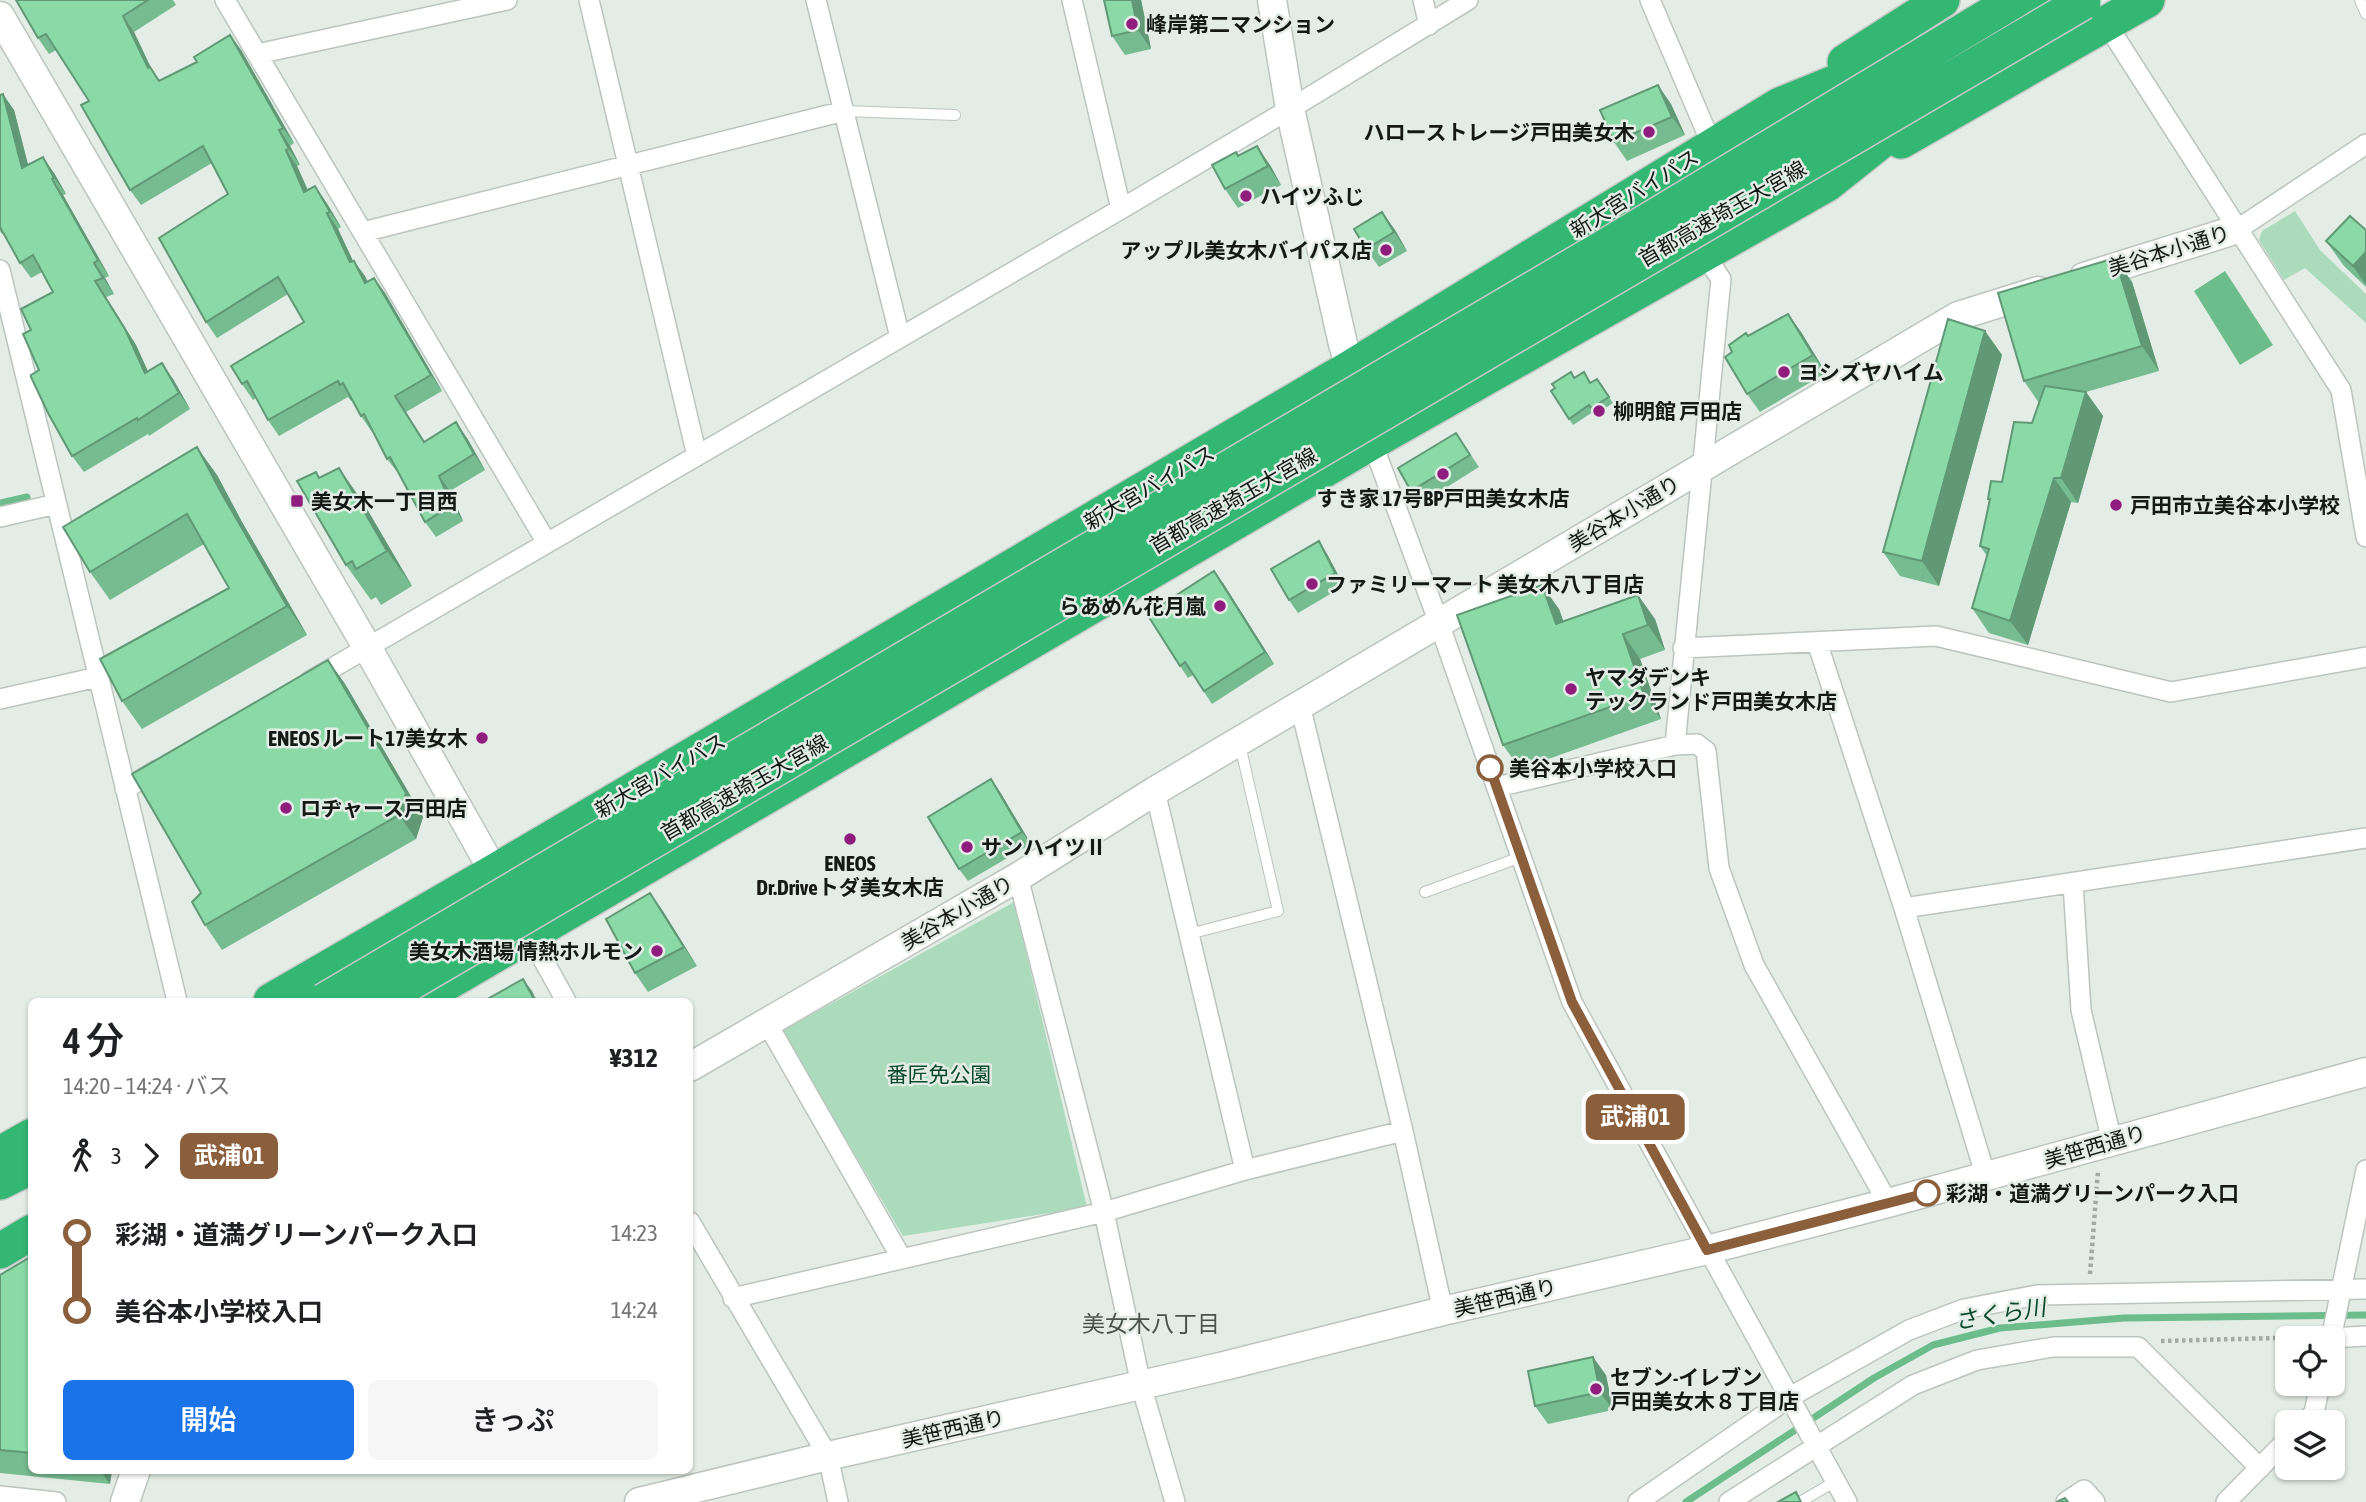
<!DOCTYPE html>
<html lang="ja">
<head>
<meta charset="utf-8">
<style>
  body { margin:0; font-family:"Asap Condensed","Noto Sans JP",sans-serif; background:#f6f6f6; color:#202124; height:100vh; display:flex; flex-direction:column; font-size:26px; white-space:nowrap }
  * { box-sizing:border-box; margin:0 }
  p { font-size:23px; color:#757577 }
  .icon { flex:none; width:38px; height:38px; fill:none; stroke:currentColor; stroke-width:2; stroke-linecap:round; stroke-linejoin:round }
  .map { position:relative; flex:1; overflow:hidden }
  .details { position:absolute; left:28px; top:998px; width:665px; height:476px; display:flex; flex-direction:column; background:#fff; border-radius:10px; box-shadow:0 2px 5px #0004 }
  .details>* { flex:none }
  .badge { padding:0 14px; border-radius:10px; font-size:24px; line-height:46px }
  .tools { position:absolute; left:2275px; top:1326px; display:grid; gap:14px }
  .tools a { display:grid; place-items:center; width:70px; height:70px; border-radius:10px; background:#fff; box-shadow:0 2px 5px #0004; font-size:35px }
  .map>.badge { position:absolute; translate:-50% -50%; box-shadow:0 0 0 4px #fff }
  .legs { display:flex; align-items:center; gap:10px; height:77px; padding:0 35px; font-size:23px }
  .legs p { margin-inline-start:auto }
  .overview { display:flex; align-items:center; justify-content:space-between; height:119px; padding:0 35px }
  h1 { font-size:38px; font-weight:600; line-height:52px }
  .cta { display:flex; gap:14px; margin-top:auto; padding:14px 35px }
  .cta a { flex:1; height:80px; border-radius:10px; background:#1a73e8; color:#fff; font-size:28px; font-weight:600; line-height:80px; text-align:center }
  .cta a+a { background:#f6f6f6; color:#202124 }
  ul { padding:0 35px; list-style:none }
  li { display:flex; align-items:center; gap:24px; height:77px; font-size:26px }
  li i { display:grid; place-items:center; width:10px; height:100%; margin:0 9px; background:currentColor }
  li i::after { content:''; width:18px; height:18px; margin:-9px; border:5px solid; border-radius:50%; background:#fff }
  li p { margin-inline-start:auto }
  li:first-child i { background:linear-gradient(#0000 50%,currentColor 0) }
  li:last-child i { background:linear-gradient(currentColor 50%,#0000 0) }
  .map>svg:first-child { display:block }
  .green { fill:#abdbbc }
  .water { fill:#6dbc8c }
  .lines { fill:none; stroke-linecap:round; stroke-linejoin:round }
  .stream { stroke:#6dbc8c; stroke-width:7 }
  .lane-casing { stroke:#bbc5be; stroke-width:12 }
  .street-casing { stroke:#bbc5be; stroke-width:22 }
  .secondary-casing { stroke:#bbc5be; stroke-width:31 }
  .highway-casing { stroke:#c7c8c7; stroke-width:38 }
  .path { stroke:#a2aaa4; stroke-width:4.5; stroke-dasharray:3.5 3.5; stroke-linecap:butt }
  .lane { stroke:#fff; stroke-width:10 }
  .street { stroke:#fff; stroke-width:19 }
  .secondary { stroke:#fff; stroke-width:28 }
  .highway { stroke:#34b773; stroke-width:35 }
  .highway-bridge-casing { stroke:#c7c8c7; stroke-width:38; stroke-linecap:butt }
  .highway-bridge { stroke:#34b773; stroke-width:35 }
  .wall { fill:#77bb90 }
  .shaded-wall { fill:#619875 }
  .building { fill:#8ad9a7; stroke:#619875; stroke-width:2 }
  .line-1-casing { stroke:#fff; stroke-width:16 }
  .line-1 { stroke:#8b5e3c; stroke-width:10 }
  .poi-dot { fill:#8f1d7d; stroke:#e3ede6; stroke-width:2.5 }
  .stop-1-dot { fill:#fff; stroke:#8b5e3c; stroke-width:3.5 }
  .labels { text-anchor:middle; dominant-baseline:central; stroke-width:5; stroke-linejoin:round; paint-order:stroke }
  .poi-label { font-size:21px; font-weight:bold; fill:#151916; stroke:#e3ede6; text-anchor:start }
  .street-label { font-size:21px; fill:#151916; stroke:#e3ede6 }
  .stop-label { font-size:21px; font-weight:bold; fill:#151916; stroke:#e3ede6; text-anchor:start }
  .park-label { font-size:21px; fill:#0a492a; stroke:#e3ede6 }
  .water-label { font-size:23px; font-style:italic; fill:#09492a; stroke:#e3ede6 }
  .neighbourhood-label { font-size:23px; fill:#4a524c; stroke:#e3ede6 }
</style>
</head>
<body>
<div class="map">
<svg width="2366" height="1502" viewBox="0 0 2366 1502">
  <rect width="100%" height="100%" fill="#e3ede6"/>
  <path class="green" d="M 2295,211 L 2320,250 L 2366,294 L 2366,323 L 2305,268 L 2284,280 L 2259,240 L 2262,231 Z
    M 1014,902 L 1087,1207 L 903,1236 L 782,1031 Z"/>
  <path class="water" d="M 2225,271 L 2273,345 L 2240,365 L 2194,291 Z"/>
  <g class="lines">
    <path class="stream" d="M 0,503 L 27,497
      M 1686,1502 L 1874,1378 L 1933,1345 L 2000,1328 L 2124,1318 L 2366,1315"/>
    <g class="lane-casing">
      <path id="lane" d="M 2360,0 L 2366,14
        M 844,111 L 955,115
        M 1425,892 L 1521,857
        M 1189,934 L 1278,911 L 1240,745
        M 1800,1502 L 1836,1481"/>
    </g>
    <g class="street-casing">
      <path id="street" d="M 225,0 L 547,543
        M 589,0 L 697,456
        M 816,0 L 900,337
        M 1072,0 L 1121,209
        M 1423,0 L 1429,25
        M 1650,0 L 1712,145
        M 2106,23 L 2341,390 L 2366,537
        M 257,54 L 507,0
        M 2238,229 L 2366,144
        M 363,232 L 844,111
        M 0,270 L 177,1001
        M 1372,442 L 1439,623 L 1572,1002 L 1847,1502
        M 0,517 L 56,504
        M 1817,642 L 1904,908 L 1986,1177
        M 1683,648 L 1936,636 L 2171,692 L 2366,657
        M 310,681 L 1121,209 L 1290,109 L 1468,0
        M 0,699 L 98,677
        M 1300,705 L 1403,1131 L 1443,1311
        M 1675,745 L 1721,279 L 1704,254
        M 1497,787 L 1675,745 L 1697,744 L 1706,751 L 1719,868 L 1754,965 L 1888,1203
        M 125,789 L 157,770
        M 1155,791 L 1245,1170
        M 1018,877 L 1104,1212 L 1141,1385 L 1175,1502
        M 2073,883 L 2081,1010 L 2112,1142
        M 1904,908 L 2366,838
        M 529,934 L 566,1001
        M 767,1023 L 902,1259
        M 690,1222 L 828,1456 L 838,1502
        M 733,1298 L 1104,1212 L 1245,1170 L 1403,1131
        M 2331,1338 L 2366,1336
        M 2331,1339 L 2366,1170
        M 2304,1423 L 2314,1413 L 2320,1384
        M 0,1496 L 56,1502
        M 1638,1502 L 1790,1397 L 1909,1330 L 1964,1309 L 2037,1295 L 2366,1289
        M 1729,1502 L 1913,1385 L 1977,1360 L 2053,1347 L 2138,1347 L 2260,1468
        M 2066,1502 L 2084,1490 L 2095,1502
        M 2226,1502 L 2287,1440"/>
    </g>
    <g class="secondary-casing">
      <path id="secondary" d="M 1272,0 L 1290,109 L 1343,344 L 1355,386
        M 0,16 L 367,647 L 494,872
        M 2084,277 L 2238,229
        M 690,1067 L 1018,877 L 1155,791 L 1958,316 L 2038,291
        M 125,1502 L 136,1470
        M 639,1502 L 828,1456 L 1220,1367 L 1443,1311 L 1707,1250 L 1888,1203 L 2366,1072"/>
    </g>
    <g class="highway-casing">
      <path id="highway" d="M 1989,20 L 2039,0
        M 1845,62 L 1942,0
        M 1901,141 L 2147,0
        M 271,1001 L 494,872 L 1350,368 L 1780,105 L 1905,54
        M 416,1001 L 1372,442 L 1827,184 L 1920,110
        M 0,1154 L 32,1136
        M 0,1182 L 32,1166
        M 0,1251 L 32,1232"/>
    </g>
    <path class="path" d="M 2090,1274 L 2098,1171
      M 2161,1341 L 2313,1337"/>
    <use href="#lane" class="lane"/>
    <use href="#street" class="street"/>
    <use href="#secondary" class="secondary"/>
    <use href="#highway" class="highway"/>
    <g class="highway-bridge-casing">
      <path id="highway-bridge" d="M 324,1001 L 1603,248 L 2015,0
        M 379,1001 L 2083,2"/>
    </g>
    <use href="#highway-bridge" class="highway-bridge"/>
  </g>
  <path class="wall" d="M 16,0 L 173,0 L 176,5 L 134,32 L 152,70 L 160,81 L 197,62 L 230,35 L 241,50 L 294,143 L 290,146 L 300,165 L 297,166 L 308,190 L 326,202 L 341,227 L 338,229 L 353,261 L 367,282 L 374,278 L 385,293 L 442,391 L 406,412 L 424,441 L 467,438 L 485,470 L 450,491 L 463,521 L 436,537 L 425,522 L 399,474 L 387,459 L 373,431 L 372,432 L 361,416 L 352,400 L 351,401 L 348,397 L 279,436 L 268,420 L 256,398 L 253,400 L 242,384 L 304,322 L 288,294 L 217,338 L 206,322 L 228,194 L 212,163 L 141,205 L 130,190 L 89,101 L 56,50 L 49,54 L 38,38 Z
    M 1141,0 L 1151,49 L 1125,55 L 1112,36 Z
    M 0,95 L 14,110 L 28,165 L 54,173 L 66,194 L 63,195 L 109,276 L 105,278 L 114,294 L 106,297 L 136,345 L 148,372 L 173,379 L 190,409 L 149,436 L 148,434 L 84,472 L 72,456 L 39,370 L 31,330 L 53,292 L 42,272 L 31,278 L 20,263 L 4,234 L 2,234 L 0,231 Z
    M 1671,104 L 1685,135 L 1627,161 L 1614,142 Z
    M 1236,152 L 1238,156 L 1270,165 L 1281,185 L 1238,208 L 1225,189 Z
    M 1382,212 L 1395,230 L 1407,251 L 1379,267 L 1366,249 Z
    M 2366,230 L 2366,287 L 2344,266 L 2326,241 Z
    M 2115,258 L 2132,282 L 2159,371 L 2086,392 L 2103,416 L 2078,503 L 2071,502 L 2028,645 L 1989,633 L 1972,608 L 1987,556 L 1980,546 L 1989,501 L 1988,499 L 2002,482 L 2032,423 L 2039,403 L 2024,381 Z
    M 1788,314 L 1801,332 L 1826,373 L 1760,412 L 1747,394 L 1732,352 L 1748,336 Z
    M 1985,331 L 2002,355 L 1939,586 L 1900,576 L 1883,552 Z
    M 1574,378 L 1591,383 L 1597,379 L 1613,403 L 1595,415 L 1593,412 L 1573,425 L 1551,391 Z
    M 1456,433 L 1479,467 L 1420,504 L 1411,491 Z
    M 339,468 L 364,504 L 412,586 L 381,605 L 376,597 L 371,600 L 346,565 L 320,478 Z
    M 217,475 L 242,522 L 307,635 L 142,729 L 122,701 L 229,588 L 204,544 L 110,600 L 90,572 Z
    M 1327,554 L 1344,586 L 1298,613 L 1289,600 Z
    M 1223,583 L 1274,664 L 1212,704 L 1193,675 L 1188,678 L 1180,666 Z
    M 1559,609 L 1563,621 L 1655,619 L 1665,650 L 1640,659 L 1661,719 L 1520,769 L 1503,745 Z
    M 328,660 L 345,684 L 423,817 L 416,839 L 222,950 L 205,925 L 201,893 Z
    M 991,779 L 1000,792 L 1031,844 L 968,881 L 959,869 Z
    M 650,893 L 697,966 L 648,992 L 635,973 Z
    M 32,1256 L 32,1470 L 112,1470 L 110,1484 L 0,1473 L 0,1275 Z
    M 1606,1375 L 1613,1410 L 1548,1424 L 1535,1406 Z"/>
  <path class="shaded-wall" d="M 1132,0 L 1141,0 L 1151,49 L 1138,30 Z
    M 123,16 L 134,32 L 152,70 L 170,97 L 148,68 Z
    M 230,35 L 241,50 L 294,143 L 283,128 Z
    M 1658,85 L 1671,104 L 1685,135 L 1672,117 Z
    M 3,94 L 14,110 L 33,184 L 22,168 Z
    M 279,130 L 290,146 L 300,165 L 289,149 Z
    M 1257,146 L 1270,165 L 1281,185 L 1268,166 Z
    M 286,150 L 297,166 L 315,207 L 304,192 Z
    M 43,157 L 54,173 L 66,194 L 54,178 Z
    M 52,179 L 63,195 L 109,276 L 98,260 Z
    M 315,186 L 326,202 L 341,227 L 330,212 Z
    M 1382,212 L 1395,230 L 1407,251 L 1394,232 Z
    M 327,213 L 338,229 L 361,278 L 350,262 Z
    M 2366,252 L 2366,285 L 2353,266 Z
    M 2115,258 L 2132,282 L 2159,371 L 2142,346 Z
    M 354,261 L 365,276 L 376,298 L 365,283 Z
    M 94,263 L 105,278 L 114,294 L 103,278 Z
    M 374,278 L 385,293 L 442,391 L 431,375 Z
    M 95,281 L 136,345 L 156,389 L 145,373 Z
    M 1788,314 L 1801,332 L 1826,373 L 1813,355 Z
    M 1985,331 L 2002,355 L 1939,586 L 1922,561 Z
    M 162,363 L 173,379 L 190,409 L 179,393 Z
    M 2086,392 L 2103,416 L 2078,503 L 2061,478 Z
    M 456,422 L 467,438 L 485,470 L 474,454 Z
    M 197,447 L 217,475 L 242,522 L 307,635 L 287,606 L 222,494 Z
    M 339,468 L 364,504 L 412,586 L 387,551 Z
    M 439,476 L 450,491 L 463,521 L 452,505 Z
    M 2054,478 L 2071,502 L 2028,645 L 2010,621 Z
    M 1319,541 L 1327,554 L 1344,586 L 1335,573 Z
    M 1214,571 L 1223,583 L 1274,664 L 1265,652 Z
    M 1542,585 L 1559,609 L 1573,648 L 1556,624 Z
    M 1638,595 L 1655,619 L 1665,650 L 1648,625 Z
    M 1623,634 L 1640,659 L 1661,719 L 1644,695 Z
    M 328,660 L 345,684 L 423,817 L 416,839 L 399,815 Z
    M 991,779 L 1000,792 L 1031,844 L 1022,832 Z
    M 650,893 L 663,911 L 697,966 L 684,947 Z
    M 523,979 L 532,991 L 537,1001 L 535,1001 Z
    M 1593,1357 L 1606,1375 L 1613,1410 L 1600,1392 Z
    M 100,1470 L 112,1470 L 110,1484 Z"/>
  <path class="building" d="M 16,0 L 148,0 L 123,16 L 148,68 L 150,67 L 159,81 L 197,62 L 194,57 L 230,35 L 283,128 L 279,130 L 289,149 L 286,150 L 304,192 L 315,186 L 330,212 L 327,213 L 350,262 L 354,261 L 365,283 L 374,278 L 431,375 L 395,396 L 424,442 L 456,422 L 474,454 L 439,476 L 452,505 L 425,522 L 390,457 L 387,459 L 364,414 L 361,416 L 343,383 L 340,385 L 338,381 L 268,420 L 247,381 L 242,384 L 231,366 L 304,322 L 278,277 L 206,322 L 159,238 L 228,194 L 203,146 L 130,190 L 81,105 L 89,101 L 46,34 L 38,38 Z
    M 1104,0 L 1132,0 L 1138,30 L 1112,36 Z
    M 1658,85 L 1672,117 L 1614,142 L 1600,110 Z
    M 3,94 L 22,168 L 43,157 L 54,178 L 52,179 L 98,260 L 94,263 L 103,278 L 95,281 L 125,329 L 145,373 L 162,363 L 179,393 L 138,420 L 137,418 L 72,456 L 48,413 L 31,377 L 31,375 L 39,370 L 23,334 L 31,330 L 21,309 L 53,292 L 33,255 L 20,263 L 0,227 L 0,95 Z
    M 1257,146 L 1268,166 L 1225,189 L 1212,165 L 1236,152 L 1238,156 Z
    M 1382,212 L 1394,232 L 1366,249 L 1354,229 Z
    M 2350,216 L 2366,230 L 2366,252 L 2353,266 L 2326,241 Z
    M 2115,258 L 2142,346 L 2024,381 L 1998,293 Z
    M 1788,314 L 1813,355 L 1747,394 L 1725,357 L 1732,352 L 1729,345 L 1746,333 L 1748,336 Z
    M 1948,319 L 1985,331 L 1922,561 L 1883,552 Z
    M 1571,372 L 1574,378 L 1584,372 L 1590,383 L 1597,379 L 1609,397 L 1591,408 L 1589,405 L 1569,419 L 1551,391 L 1555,388 L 1552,384 Z
    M 2045,386 L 2086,392 L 2061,478 L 2054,478 L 2010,621 L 1972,608 L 1989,549 L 1980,546 L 1990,499 L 1988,499 L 1991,481 L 2002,482 L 2014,422 L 2032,423 Z
    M 1456,433 L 1470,455 L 1411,491 L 1398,468 Z
    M 197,447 L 222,494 L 287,606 L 122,701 L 100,659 L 229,588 L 187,514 L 90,572 L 63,527 Z
    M 339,468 L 387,551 L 356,569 L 352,561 L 346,565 L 297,481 L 316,472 L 319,478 Z
    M 1319,541 L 1335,573 L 1289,600 L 1271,569 Z
    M 1214,571 L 1265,652 L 1204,691 L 1185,662 L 1180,666 L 1147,614 Z
    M 1542,585 L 1556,624 L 1638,595 L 1648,625 L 1623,634 L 1644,695 L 1503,745 L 1457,615 Z
    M 328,660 L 406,793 L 399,815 L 205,925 L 192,902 L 201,893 L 132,774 Z
    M 991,779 L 1022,832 L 959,869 L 928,817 Z
    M 650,893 L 684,947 L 635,973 L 606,919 Z
    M 523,979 L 535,1001 L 484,1001 Z
    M 32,1256 L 32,1453 L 0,1450 L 0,1275 Z
    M 1593,1357 L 1600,1392 L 1535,1406 L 1528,1371 Z
    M 1796,1492 L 1801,1502 L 1778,1502 Z
    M 2065,1498 L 2068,1502 L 2057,1502 L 2058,1501 Z"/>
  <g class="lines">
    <g class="line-1-casing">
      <path id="line-1" d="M 1490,768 L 1572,1002 L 1707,1250 L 1927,1193"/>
    </g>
    <use href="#line-1" class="line-1"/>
  </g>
  <g class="poi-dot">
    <circle cx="1132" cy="24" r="7"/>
    <circle cx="1649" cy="132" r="7"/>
    <circle cx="1246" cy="196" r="7"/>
    <circle cx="1386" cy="250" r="7"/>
    <circle cx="1784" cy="372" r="7"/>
    <circle cx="1599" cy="411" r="7"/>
    <circle cx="1443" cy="474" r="7"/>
    <rect x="290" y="494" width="14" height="14" rx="3.5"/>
    <circle cx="2116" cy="505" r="7"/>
    <circle cx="1312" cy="584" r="7"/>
    <circle cx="1220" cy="606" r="7"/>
    <circle cx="1571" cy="689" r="7"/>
    <circle cx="482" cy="738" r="7"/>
    <circle cx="286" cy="808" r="7"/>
    <circle cx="850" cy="839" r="7"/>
    <circle cx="967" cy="847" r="7"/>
    <circle cx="657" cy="951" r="7"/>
    <circle cx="1596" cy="1389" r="7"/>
  </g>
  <g class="stop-1-dot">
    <circle cx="1490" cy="768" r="12"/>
    <circle cx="1927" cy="1193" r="12"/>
  </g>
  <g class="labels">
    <g class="poi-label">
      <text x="1146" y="24">峰岸第二マンション</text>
      <text x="1635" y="132" text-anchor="end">ハローストレージ戸田美女木</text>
      <text x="1260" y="196">ハイツふじ</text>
      <text x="1372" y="250" text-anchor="end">アップル美女木バイパス店</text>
      <text x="1798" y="372">ヨシズヤハイム</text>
      <text x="1613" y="411">柳明館 戸田店</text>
      <text x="1443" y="498" text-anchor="middle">すき家 17号BP戸田美女木店</text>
      <text x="311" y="501">美女木一丁目西</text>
      <text x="2130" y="505">戸田市立美谷本小学校</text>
      <text x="1326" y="584">ファミリーマート 美女木八丁目店</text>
      <text x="1206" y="606" text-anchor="end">らあめん花月嵐</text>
      <text x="1585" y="677">ヤマダデンキ<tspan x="1585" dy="24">テックランド戸田美女木店</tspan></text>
      <text x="468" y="738" text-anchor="end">ENEOS ルート17美女木</text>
      <text x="300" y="808">ロヂャース戸田店</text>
      <text x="981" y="847">サンハイツⅡ</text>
      <text x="850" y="863" text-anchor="middle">ENEOS<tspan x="850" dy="24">Dr.Driveトダ美女木店</tspan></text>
      <text x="643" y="951" text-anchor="end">美女木酒場 情熱ホルモン</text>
      <text x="1610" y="1377">セブン-イレブン<tspan x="1610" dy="24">戸田美女木８丁目店</tspan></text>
    </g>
    <g class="street-label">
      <text transform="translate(1634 193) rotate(-32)">新大宮バイパス</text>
      <text transform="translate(1722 213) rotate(-30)">首都高速埼玉大宮線</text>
      <text transform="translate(2169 250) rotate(-17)">美谷本小通り</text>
      <text transform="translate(1149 487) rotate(-30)">新大宮バイパス</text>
      <text transform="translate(1233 500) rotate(-30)">首都高速埼玉大宮線</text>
      <text transform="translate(1624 513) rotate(-31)">美谷本小通り</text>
      <text transform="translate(660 775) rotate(-30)">新大宮バイパス</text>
      <text transform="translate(744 787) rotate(-30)">首都高速埼玉大宮線</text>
      <text transform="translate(957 912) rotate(-30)">美谷本小通り</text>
      <text transform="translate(2095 1146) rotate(-16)">美笹西通り</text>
      <text transform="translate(1505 1297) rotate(-13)">美笹西通り</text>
      <text transform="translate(953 1428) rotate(-13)">美笹西通り</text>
    </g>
    <g class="stop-label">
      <text x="1509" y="768">美谷本小学校入口</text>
      <text x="1946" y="1193">彩湖・道満グリーンパーク入口</text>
    </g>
    <g class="park-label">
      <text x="939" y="1074">番匠免公園</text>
    </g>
    <g class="water-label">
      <text transform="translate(2000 1314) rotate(-9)">さくら川</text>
    </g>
    <g class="neighbourhood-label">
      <text x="1151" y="1324">美女木八丁目</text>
    </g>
  </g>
</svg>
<div class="tools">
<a><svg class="icon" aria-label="locate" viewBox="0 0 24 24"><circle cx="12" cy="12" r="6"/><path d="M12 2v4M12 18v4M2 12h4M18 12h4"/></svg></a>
<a><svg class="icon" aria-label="layers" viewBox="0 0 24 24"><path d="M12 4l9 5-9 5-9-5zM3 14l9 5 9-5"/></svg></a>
</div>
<b class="badge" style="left:1635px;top:1117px;background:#8b5e3c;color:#fff">武浦01</b>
<section class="details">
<div class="overview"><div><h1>4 分</h1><p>14:20 – 14:24 · バス</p></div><b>¥312</b></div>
<div class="legs"><svg class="icon" aria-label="walk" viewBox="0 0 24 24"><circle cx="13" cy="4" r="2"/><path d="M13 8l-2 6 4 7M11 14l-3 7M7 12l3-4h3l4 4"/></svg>3<svg class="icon" aria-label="forward" viewBox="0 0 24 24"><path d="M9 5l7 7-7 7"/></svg><b class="badge" style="background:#8b5e3c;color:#fff">武浦01</b></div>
<ul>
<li><i style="color:#8b5e3c"></i><b>彩湖・道満グリーンパーク入口</b><p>14:23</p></li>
<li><i style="color:#8b5e3c"></i><b>美谷本小学校入口</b><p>14:24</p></li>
</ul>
<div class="cta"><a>開始</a><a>きっぷ</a></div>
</section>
</div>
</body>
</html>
